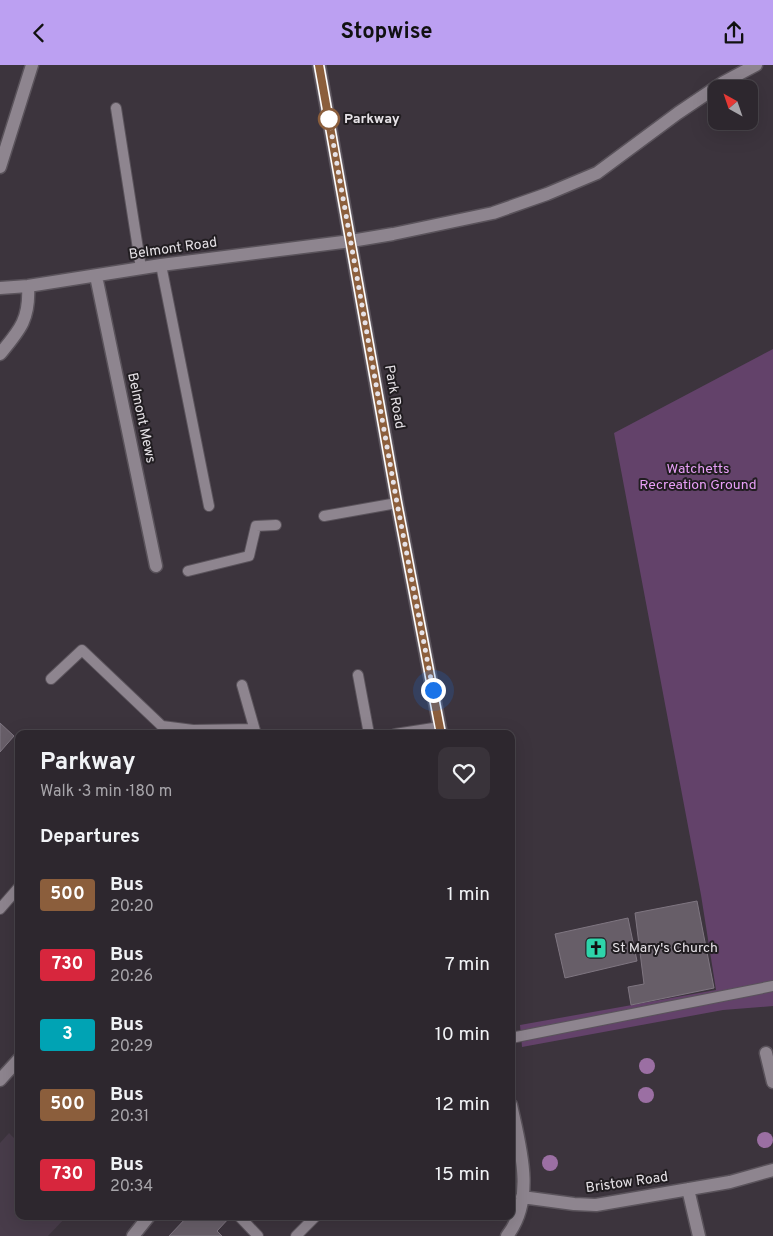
<!DOCTYPE html>
<html lang="en">
<head>
<meta charset="utf-8">
<style>
  body { margin:0; font-family:Overpass,sans-serif; background:#39333a; color:#f1f3f6; height:100vh; display:flex; flex-direction:column; font-size:19px; white-space:nowrap }
  * { box-sizing:border-box; margin:0 }
  p { font-size:16px; color:#a7a5aa }
  .icon { flex:none; width:28px; height:28px; fill:none; stroke:currentColor; stroke-width:2; stroke-linecap:round; stroke-linejoin:round }
  .map { position:relative; flex:1; overflow:hidden }
  .side { position:absolute; left:15px; top:665px; width:500px; height:490px; display:flex; flex-direction:column; background:#2d272e; border-radius:10px; box-shadow:0 5px 20px #0002,0 0 0 1px #48444a }
  .side>* { flex:none }
  .badge { padding:0 10px; border-radius:4px; font-size:18px; line-height:32px }
  .needle { width:32px; rotate:320deg }
  .buttons { position:absolute; left:708px; top:15px; display:grid; gap:10px }
  .buttons a { display:grid; place-items:center; width:50px; height:50px; border-radius:10px; background:#2d272e; box-shadow:0 5px 20px #0002,0 0 0 1px #48444a; font-size:25px }
  .you { position:absolute; width:25px; height:25px; margin:-12px; border:4px solid #fff; border-radius:50%; background:#1a73e8; box-shadow:0 0 0 8px #1a73e833 }
  .map>.badge { position:absolute; translate:-50% -50%; box-shadow:0 0 0 2px #fff }
  h2 { padding:0 25px; font-size:19px; line-height:45px }
  .round { display:grid; place-items:center; flex:none; width:52px; height:52px; border-radius:10px; background:#39333a }
  .summary { display:flex; align-items:center; justify-content:space-between; height:85px; padding:0 25px }
  h1 { font-size:24px; font-weight:700; line-height:38px }
  ul { padding:0; list-style:none }
  li { display:flex; align-items:center; gap:15px; height:70px; padding:0 25px }
  li div { flex:1 }
  li b { display:block; font-size:19px }
  li em { font-style:normal }
  li .badge { min-width:55px; font-weight:700; text-align:center }
  header { display:flex; justify-content:space-between; align-items:center; height:65px; padding:0 25px; background:#bca0f2; color:#111; font-size:22px; font-weight:700 }
  .map>svg:first-child { display:block }
  .built { fill:#483c4a }
  .green { fill:#63426a }
  .building { fill:#675e68; stroke:#7f7681 }
  .lines { fill:none; stroke-linecap:round; stroke-linejoin:round }
  .lane-casing { stroke:#5a535b; stroke-width:12 }
  .street-casing { stroke:#5a535b; stroke-width:15 }
  .lane { stroke:#8e858f; stroke-width:10 }
  .street { stroke:#8e858f; stroke-width:12 }
  .tree { fill:#9b6fa3 }
  .line-casing { stroke:#fff; stroke-width:11 }
  .line { stroke:#8b5e3c; stroke-width:8 }
  .walk { stroke:#e6e2e7; stroke-width:5; stroke-dasharray:0 9 }
  .stop-dot { fill:#fff; stroke:#8b5e3c; stroke-width:2.5 }
  .labels { text-anchor:middle; dominant-baseline:central; stroke-width:4; stroke-linejoin:round; paint-order:stroke }
  .stop-label { font-size:14px; font-weight:bold; fill:#e6e2e7; stroke:#211d21; text-anchor:start }
  .street-label { font-size:14px; fill:#e6e2e7; stroke:#211d21 }
  .park-label { font-size:14px; fill:#e89ff7; stroke:#211d21 }
  .poi-label { font-size:14px; fill:#e6e2e7; stroke:#211d21; text-anchor:start }
</style>
</head>
<body>
<header><svg class="icon" aria-label="back" viewBox="0 0 24 24"><path d="M15 5l-7 7 7 7"/></svg>Stopwise<svg class="icon" aria-label="share" viewBox="0 0 24 24"><path d="M12 15V3M7 8l5-5 5 5M5 13v7h14v-7"/></svg></header>
<div class="map">
<svg width="773" height="1171" viewBox="0 0 773 1171">
  <rect width="100%" height="100%" fill="#3c343d"/>
  <path class="built" d="M 9,1068 L 19,1078 L 19,1151 L 67,1151 L 48,1171 L 0,1171 L 0,1078 Z"/>
  <path class="green" d="M 773,284 L 773,941 L 723,945 L 522,982 L 520,960 L 716,925 L 701,830 L 614,368 Z"/>
  <path class="building" d="M 0,658 L 14,671 L 0,687 Z
    M 697,836 L 714,923 L 631,940 L 628,922 L 644,919 L 635,848 Z
    M 628,853 L 637,896 L 565,913 L 555,869 Z
    M 188,1151 L 231,1151 L 217,1166 L 222,1171 L 169,1171 Z"/>
  <g class="lines">
    <g class="lane-casing">
      <path id="lane" d="M 116,43 L 141,203
        M 161,200 L 209,441
        M 324,451 L 397,438
        M 188,506 L 249,491 L 256,461 L 276,460
        M 358,610 L 369,669
        M 51,614 L 82,585 L 162,661 L 193,665 L 254,664
        M 242,620 L 256,669
        M 395,669 L 440,662
        M 0,844 L 19,822
        M 511,973 L 773,921
        M 239,1151 L 258,1171
        M 296,1171 L 316,1151"/>
    </g>
    <g class="street-casing">
      <path id="street" d="M 319,0 L 397,438 L 441,669
        M 0,102 L 32,0
        M 96,211 L 156,501
        M 0,223 L 28,221 L 161,200 L 351,176 L 393,169 L 493,148 L 547,129 L 597,108 L 678,48 L 724,17 L 756,0
        M 0,289 C 20,265 30,254 28,221
        M 766,988 L 773,1017
        M 0,1015 L 19,994
        M 688,1124 L 699,1171
        M 522,1132 L 574,1139 L 596,1140 L 730,1117 L 773,1105
        M 133,1171 L 149,1151
        M 507,1171 C 536,1134 520,1081 511,1040"/>
    </g>
    <use href="#lane" class="lane"/>
    <use href="#street" class="street"/>
  </g>
  <g class="tree">
    <circle cx="647" cy="1001" r="8"/>
    <circle cx="646" cy="1030" r="8"/>
    <circle cx="765" cy="1075" r="8"/>
    <circle cx="550" cy="1098" r="8"/>
  </g>
  <g class="lines">
    <g class="line-casing">
      <path id="line" d="M 319,0 L 397,438 L 441,669"/>
    </g>
    <use href="#line" class="line"/>
    <path class="walk" d="M 329,54 L 397,438 L 433,625"/>
  </g>
  <defs>
    <g id="church-square" transform="scale(1.125)"><rect x="-9" y="-9" width="18" height="18" rx="4" fill="#2ed4aa" stroke="#211d21"/><path d="M-1.2-6h2.4v3.5h3.3v2.4h-3.3V6h-2.4V-.1h-3.3v-2.4h3.3Z" fill="#111"/></g>
  </defs>
  <g fill-rule="evenodd">
    <use href="#church-square" x="596" y="883"/>
  </g>
  <circle class="stop-dot" cx="329" cy="54" r="10"/>
  <g class="labels">
    <g class="stop-label">
      <text x="344" y="54">Parkway</text>
    </g>
    <g class="street-label">
      <text transform="translate(173 184) rotate(-8)">Belmont Road</text>
      <text transform="translate(394 332) rotate(80)">Park Road</text>
      <text transform="translate(141 353) rotate(78)">Belmont Mews</text>
      <text transform="translate(627 1118) rotate(-8)">Bristow Road</text>
    </g>
    <g class="park-label">
      <text x="698" y="404">Watchetts<tspan x="698" dy="16">Recreation Ground</tspan></text>
    </g>
    <g class="poi-label">
      <text x="612" y="883">St Mary's Church</text>
    </g>
  </g>
</svg>
<div class="buttons">
<a><svg class="needle" viewBox="-14 -14 28 28"><path d="M0-13l5 13h-10z" fill="#e53935"/><path d="M0 13l5-13h-10z" fill="#a7a5aa"/></svg></a>
</div>
<div class="you" style="left:433px;top:625px"></div>
<section class="side">
<div class="summary"><div><h1>Parkway</h1><p>Walk · 3 min · 180 m</p></div><a class="round"><svg class="icon" aria-label="heart" viewBox="0 0 24 24"><path d="M12 20l-8-8c-3-5 5-10 8-4 3-6 11-1 8 4z"/></svg></a></div>
<h2>Departures</h2>
<ul>
<li><span class="badge" style="background:#8b5e3c;color:#fff">500</span><div><b>Bus</b><p>20:20</p></div><em>1 min</em></li>
<li><span class="badge" style="background:#d7263d;color:#fff">730</span><div><b>Bus</b><p>20:26</p></div><em>7 min</em></li>
<li><span class="badge" style="background:#00a3b4;color:#fff">3</span><div><b>Bus</b><p>20:29</p></div><em>10 min</em></li>
<li><span class="badge" style="background:#8b5e3c;color:#fff">500</span><div><b>Bus</b><p>20:31</p></div><em>12 min</em></li>
<li><span class="badge" style="background:#d7263d;color:#fff">730</span><div><b>Bus</b><p>20:34</p></div><em>15 min</em></li>
</ul>
</section>
</div>
</body>
</html>
